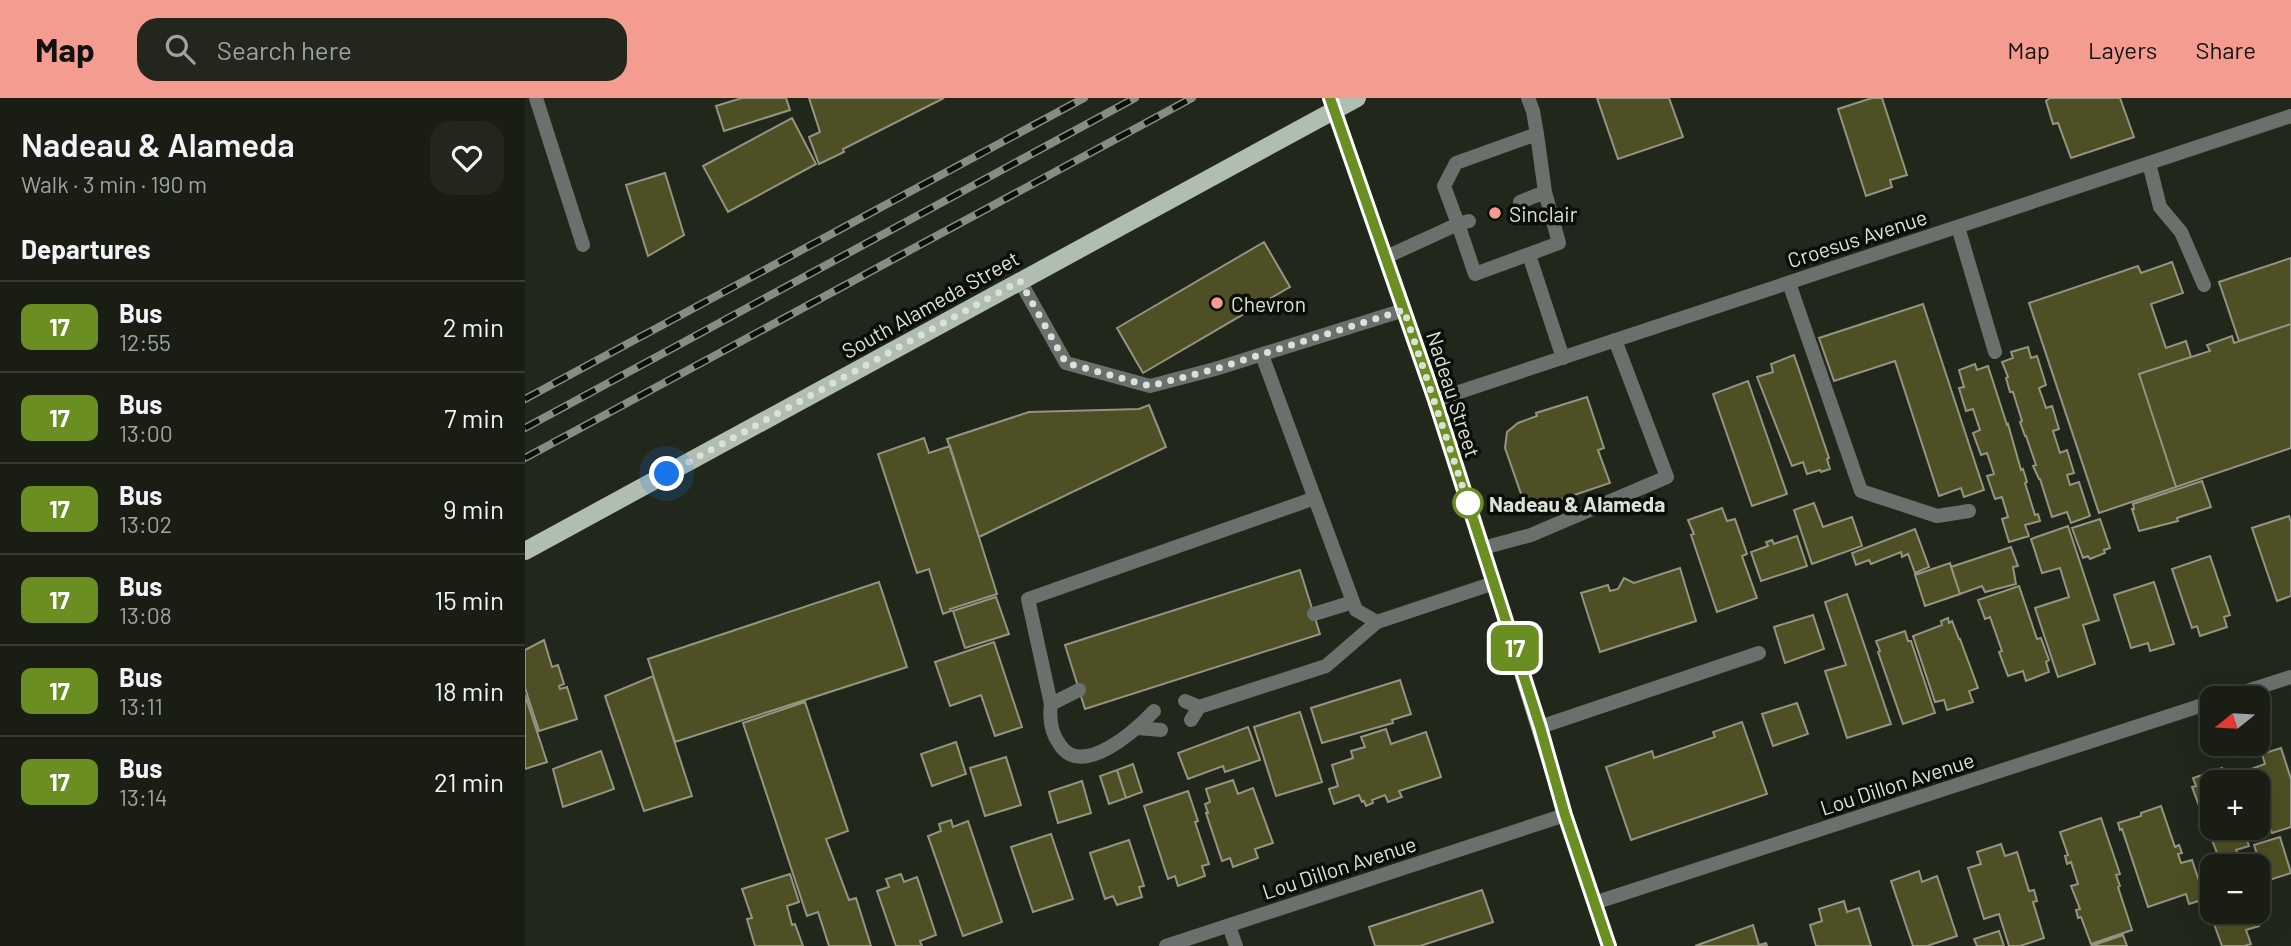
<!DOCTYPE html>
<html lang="en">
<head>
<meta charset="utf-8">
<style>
  body { margin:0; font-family:Barlow,sans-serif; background:#22261d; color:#f1f3f6; height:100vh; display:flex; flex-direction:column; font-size:26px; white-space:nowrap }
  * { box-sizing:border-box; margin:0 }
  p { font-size:23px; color:#9fa2a0 }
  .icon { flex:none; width:38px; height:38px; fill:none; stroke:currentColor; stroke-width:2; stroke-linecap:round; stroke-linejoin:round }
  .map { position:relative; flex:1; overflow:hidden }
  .details { display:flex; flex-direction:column; background:#191d14; width:525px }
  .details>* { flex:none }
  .badge { padding:0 14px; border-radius:10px; font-size:24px; line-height:46px }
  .needle { width:46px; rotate:252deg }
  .buttons { position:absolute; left:1675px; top:588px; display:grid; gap:14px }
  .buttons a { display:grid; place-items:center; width:70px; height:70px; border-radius:14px; background:#191d14; box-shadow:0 7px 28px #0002,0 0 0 2px #373b34; font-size:35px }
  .you { position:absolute; width:35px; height:35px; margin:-18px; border:5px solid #fff; border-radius:50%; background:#1a73e8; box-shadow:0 0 0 10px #1a73e833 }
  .map>.badge { position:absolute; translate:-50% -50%; box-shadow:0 0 0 4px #fff }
  h2 { padding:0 21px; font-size:26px; line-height:63px }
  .round { display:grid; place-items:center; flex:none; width:74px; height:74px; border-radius:21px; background:#22261d }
  .headline { display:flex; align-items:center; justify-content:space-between; height:119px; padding:0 21px }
  h1 { font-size:33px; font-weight:600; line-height:52px }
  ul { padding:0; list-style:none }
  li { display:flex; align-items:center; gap:21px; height:91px; padding:0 21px; border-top:2px solid #373b34 }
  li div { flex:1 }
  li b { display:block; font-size:26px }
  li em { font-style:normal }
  li .badge { min-width:77px; font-weight:700; text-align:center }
  header { display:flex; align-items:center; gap:42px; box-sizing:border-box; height:98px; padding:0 35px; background:#f59c91; color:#111 }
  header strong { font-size:33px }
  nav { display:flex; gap:38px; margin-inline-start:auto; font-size:24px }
  .search { width:490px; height:63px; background:#22261d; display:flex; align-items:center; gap:18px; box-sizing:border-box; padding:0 24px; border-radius:21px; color:#9fa2a0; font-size:26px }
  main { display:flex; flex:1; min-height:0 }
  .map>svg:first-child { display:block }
  .building { fill:#4f4f25; stroke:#949482; stroke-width:2 }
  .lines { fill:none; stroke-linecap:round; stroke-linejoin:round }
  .lane { stroke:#6a706b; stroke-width:14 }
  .street { stroke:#6a706b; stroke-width:14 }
  .secondary { stroke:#919c93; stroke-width:14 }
  .primary { stroke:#b0bdb1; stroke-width:18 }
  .rail-casing { stroke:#888d82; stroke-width:8 }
  .rail { stroke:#0c0f09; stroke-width:5; stroke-dasharray:16; stroke-linecap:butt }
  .line-casing { stroke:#fff; stroke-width:16 }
  .line { stroke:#6b8e23; stroke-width:10 }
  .walk { stroke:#dce1d8; stroke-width:7; stroke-dasharray:0 12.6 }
  .poi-dot { fill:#f59c91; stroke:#0c0f09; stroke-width:2.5 }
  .stop-dot { fill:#fff; stroke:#6b8e23; stroke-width:3.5 }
  .labels { text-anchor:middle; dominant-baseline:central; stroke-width:7; stroke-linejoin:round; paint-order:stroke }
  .poi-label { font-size:21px; fill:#dce1d8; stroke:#0c0f09; text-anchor:start }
  .street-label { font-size:21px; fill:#dce1d8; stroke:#0c0f09 }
  .stop-label { font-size:21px; font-weight:bold; fill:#dce1d8; stroke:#0c0f09; text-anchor:start }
</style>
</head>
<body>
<header>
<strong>Map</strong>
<div class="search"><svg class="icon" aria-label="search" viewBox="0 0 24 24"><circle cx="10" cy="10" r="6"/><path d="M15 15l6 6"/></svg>Search here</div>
<nav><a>Map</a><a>Layers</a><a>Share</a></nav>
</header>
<main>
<section class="details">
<div class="headline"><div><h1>Nadeau &amp; Alameda</h1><p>Walk · 3 min · 190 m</p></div><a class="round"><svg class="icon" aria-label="heart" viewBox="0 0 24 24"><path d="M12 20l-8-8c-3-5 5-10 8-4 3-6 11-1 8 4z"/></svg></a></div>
<h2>Departures</h2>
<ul>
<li><span class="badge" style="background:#6b8e23;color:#fff">17</span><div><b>Bus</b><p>12:55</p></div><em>2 min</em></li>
<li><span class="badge" style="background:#6b8e23;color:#fff">17</span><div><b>Bus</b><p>13:00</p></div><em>7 min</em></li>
<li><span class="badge" style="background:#6b8e23;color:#fff">17</span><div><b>Bus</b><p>13:02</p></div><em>9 min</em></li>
<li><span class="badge" style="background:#6b8e23;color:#fff">17</span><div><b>Bus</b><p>13:08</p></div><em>15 min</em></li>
<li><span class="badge" style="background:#6b8e23;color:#fff">17</span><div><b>Bus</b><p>13:11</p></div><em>18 min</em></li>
<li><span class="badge" style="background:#6b8e23;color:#fff">17</span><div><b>Bus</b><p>13:14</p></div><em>21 min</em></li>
</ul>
</section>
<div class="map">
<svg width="1766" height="848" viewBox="0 0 1766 848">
  <rect width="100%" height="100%" fill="#21271a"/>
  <path class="building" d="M 217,0 L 261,0 L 265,12 L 199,33 L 191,8 Z
    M 284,0 L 419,0 L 318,51 L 319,54 L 294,66 L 284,39 L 295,34 Z
    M 1072,0 L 1144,0 L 1158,39 L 1093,61 Z
    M 1347,0 L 1357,0 L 1382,77 L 1365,82 L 1367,89 L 1341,98 L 1313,11 Z
    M 1525,0 L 1595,0 L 1609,39 L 1546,60 L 1533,25 L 1528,26 L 1521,3 Z
    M 267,20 L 291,66 L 203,114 L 178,68 Z
    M 140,75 L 159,137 L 123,158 L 101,87 Z
    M 739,144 L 765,189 L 618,275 L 592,230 Z
    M 1766,160 L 1766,226 L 1714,243 L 1694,184 Z
    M 1647,164 L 1658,195 L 1626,206 L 1641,250 L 1661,243 L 1666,259 L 1614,276 L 1651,389 L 1574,415 L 1504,205 L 1613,168 L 1616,175 Z
    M 1398,206 L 1459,392 L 1439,399 L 1436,390 L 1414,398 L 1370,263 L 1309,283 L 1294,240 Z
    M 1766,226 L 1766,350 L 1651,389 L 1614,276 L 1685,253 L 1682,247 L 1707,238 L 1709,245 Z
    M 1503,249 L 1506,260 L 1512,258 L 1521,287 L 1514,290 L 1521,310 L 1527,308 L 1534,331 L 1528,333 L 1535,355 L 1542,352 L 1549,375 L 1542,377 L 1545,387 L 1554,384 L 1565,418 L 1546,425 L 1542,414 L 1527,419 L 1515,381 L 1514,381 L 1508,368 L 1511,367 L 1501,338 L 1500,338 L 1495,324 L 1497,323 L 1488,294 L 1485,294 L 1481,280 L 1483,279 L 1477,264 L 1488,260 L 1486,254 Z
    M 1269,257 L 1304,360 L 1302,361 L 1305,371 L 1296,374 L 1295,372 L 1282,376 L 1278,364 L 1267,368 L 1232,279 L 1248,274 L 1246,266 Z
    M 1450,266 L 1452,272 L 1463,268 L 1482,327 L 1483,326 L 1496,372 L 1498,371 L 1502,384 L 1500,385 L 1510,417 L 1513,416 L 1515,423 L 1500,427 L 1504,438 L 1484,444 L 1477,421 L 1483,419 L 1477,399 L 1470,401 L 1462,378 L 1469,376 L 1462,355 L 1456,357 L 1448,335 L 1455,332 L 1448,311 L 1441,313 L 1434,290 L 1439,289 L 1434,272 Z
    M 1223,283 L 1262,396 L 1227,408 L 1188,296 Z
    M 1062,299 L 1079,350 L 1073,352 L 1085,385 L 1002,413 L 980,350 L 982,334 L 993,325 L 1012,318 L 1011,315 Z
    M 624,307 L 641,349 L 454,439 L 422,341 L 504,314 L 614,311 Z
    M 399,340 L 404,355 L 425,348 L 472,496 L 425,511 L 426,513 L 418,516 L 404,471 L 392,475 L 353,356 Z
    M 1677,383 L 1686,409 L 1652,420 L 1653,423 L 1614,433 L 1607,411 L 1609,411 L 1608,406 Z
    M 1289,405 L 1298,429 L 1327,419 L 1337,448 L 1287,466 L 1269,412 Z
    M 1197,410 L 1202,423 L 1210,421 L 1222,456 L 1217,458 L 1232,500 L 1192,514 L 1166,437 L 1169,436 L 1163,422 Z
    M 1764,418 L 1766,424 L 1766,498 L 1752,503 L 1727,430 Z
    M 1575,421 L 1585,450 L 1579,452 L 1580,455 L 1565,461 L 1563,458 L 1558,460 L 1547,430 Z
    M 1543,428 L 1574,522 L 1558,527 L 1570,566 L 1533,579 L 1510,510 L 1544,499 L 1535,470 L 1517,475 L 1506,441 Z
    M 1390,431 L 1404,469 L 1390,475 L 1383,456 L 1377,459 L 1376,454 L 1346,466 L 1344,462 L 1331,467 L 1327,455 Z
    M 1272,438 L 1282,468 L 1236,483 L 1226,454 L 1243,448 L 1241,444 L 1247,442 L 1249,446 Z
    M 1486,449 L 1493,468 L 1488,469 L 1491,486 L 1460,494 L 1457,488 L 1435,496 L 1426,469 Z
    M 1685,458 L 1705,517 L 1699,519 L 1702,529 L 1675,538 L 1672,528 L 1667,530 L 1647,471 Z
    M 1425,465 L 1435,496 L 1400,508 L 1390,477 Z
    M 1155,470 L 1171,523 L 1075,554 L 1056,495 L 1083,487 L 1085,493 L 1093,491 L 1099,480 L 1109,485 Z
    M 775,472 L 795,536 L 560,611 L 540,547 Z
    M 354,484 L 382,569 L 150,644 L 123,561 Z
    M 1629,484 L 1649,546 L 1625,553 L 1623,545 L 1606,550 L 1589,497 Z
    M 1494,488 L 1512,541 L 1516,540 L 1524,562 L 1521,564 L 1524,574 L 1501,583 L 1498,573 L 1483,578 L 1474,554 L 1477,553 L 1465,519 L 1460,521 L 1453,502 Z
    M 1322,496 L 1366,626 L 1322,640 L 1300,573 L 1321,567 L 1300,504 Z
    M 471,499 L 484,536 L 440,550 L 428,513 Z
    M 1288,517 L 1299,551 L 1260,565 L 1249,529 Z
    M 1423,520 L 1424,525 L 1427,523 L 1434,541 L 1435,541 L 1453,590 L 1444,593 L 1448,604 L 1422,612 L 1419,602 L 1410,604 L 1388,538 L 1417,527 L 1416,523 Z
    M 1380,533 L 1383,543 L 1386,543 L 1410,615 L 1378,626 L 1353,554 L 1355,553 L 1351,543 Z
    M 19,542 L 27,569 L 33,567 L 39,586 L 34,588 L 35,591 L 42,589 L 52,621 L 14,633 L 0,590 L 0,552 Z
    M 469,544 L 497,629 L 470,638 L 456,597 L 425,608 L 410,564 Z
    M 128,578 L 167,698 L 119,713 L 80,598 Z
    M 875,582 L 886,616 L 867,622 L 868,625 L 797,645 L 786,610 Z
    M 0,597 L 22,664 L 0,671 Z
    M 280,604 L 323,733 L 301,741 L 324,802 L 331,800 L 346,848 L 304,848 L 293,814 L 282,818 L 218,625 Z
    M 1272,605 L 1283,636 L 1248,648 L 1237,616 Z
    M 775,614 L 797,684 L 751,698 L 729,629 Z
    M 1217,624 L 1242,696 L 1106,742 L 1081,669 L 1127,653 L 1129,660 L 1190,639 L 1188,634 Z
    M 723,629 L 735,662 L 700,674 L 698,668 L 663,681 L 653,655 Z
    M 861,631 L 866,646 L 901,634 L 916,679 L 874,693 L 877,699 L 863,704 L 860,697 L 847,702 L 848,705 L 841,708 L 839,703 L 837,704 L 834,697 L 809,706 L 804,691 L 813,688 L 807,667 L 828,660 L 826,653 L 840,649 L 836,639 Z
    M 431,644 L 441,676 L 407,688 L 396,656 Z
    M 1756,650 L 1766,681 L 1766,729 L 1747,735 L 1732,690 L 1732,684 L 1731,684 L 1726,671 L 1740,666 L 1737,656 Z
    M 76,653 L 89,691 L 38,709 L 28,671 Z
    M 481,659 L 496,707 L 460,718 L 445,670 Z
    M 608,666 L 617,694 L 601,700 L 592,672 Z
    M 1697,670 L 1702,684 L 1687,684 L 1687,730 L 1718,730 L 1724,748 L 1711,752 L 1713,757 L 1695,763 L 1667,689 L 1671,688 L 1668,680 Z
    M 592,672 L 601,700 L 584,706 L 575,678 Z
    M 708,682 L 713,696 L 728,690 L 748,745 L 730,751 L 733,760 L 708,769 L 705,760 L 697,763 L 681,715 L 683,715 L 680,706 L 685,704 L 681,691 Z
    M 557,683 L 566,715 L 533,725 L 524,694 Z
    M 663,693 L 673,723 L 670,724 L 684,766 L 677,768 L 680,778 L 653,788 L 650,778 L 643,781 L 619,708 Z
    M 1636,708 L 1650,749 L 1654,747 L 1657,755 L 1653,756 L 1656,765 L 1667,762 L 1680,801 L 1664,806 L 1661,796 L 1623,809 L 1597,731 L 1595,732 L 1593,725 L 1616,718 L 1616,715 Z
    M 1576,720 L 1595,776 L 1591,777 L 1595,788 L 1593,789 L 1607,832 L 1566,846 L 1556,819 L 1553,820 L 1551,812 L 1555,811 L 1546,788 L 1553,786 L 1546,764 L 1542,766 L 1540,758 L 1543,757 L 1535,734 Z
    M 426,722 L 428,729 L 443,723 L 477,824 L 438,838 L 403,738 L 416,733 L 414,726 Z
    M 526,736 L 548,801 L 508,814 L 486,749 Z
    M 1755,739 L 1766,775 L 1741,783 L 1729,747 Z
    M 604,742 L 619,788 L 614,789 L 617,799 L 592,807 L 588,798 L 580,801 L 565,755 Z
    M 1476,746 L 1480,758 L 1492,754 L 1504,793 L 1509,792 L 1512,803 L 1508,804 L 1519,840 L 1495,848 L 1484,848 L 1474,816 L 1459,821 L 1443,770 L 1456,766 L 1452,754 Z
    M 1394,773 L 1397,784 L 1412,778 L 1432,838 L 1402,848 L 1388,848 L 1366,783 Z
    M 265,776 L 274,804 L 262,808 L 267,827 L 270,826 L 278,848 L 230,848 L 222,821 L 227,820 L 217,791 Z
    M 376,776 L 379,784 L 392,779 L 411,837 L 395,843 L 397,848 L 371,848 L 352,793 L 364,789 L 361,781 Z
    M 957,792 L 968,824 L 895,848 L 850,848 L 844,829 Z
    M 1319,803 L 1322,814 L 1334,810 L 1346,848 L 1291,848 L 1285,827 L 1297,823 L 1294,811 Z
    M 1716,814 L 1729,814 L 1734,828 L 1721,832 L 1726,846 L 1719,848 L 1697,848 L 1688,823 Z
    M 1228,827 L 1234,847 L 1241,845 L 1242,848 L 1170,848 Z
    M 1474,833 L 1479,848 L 1452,848 L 1449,841 Z
    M 1598,837 L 1602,848 L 1566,848 Z"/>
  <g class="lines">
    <path class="lane" d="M 1624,65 L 1635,109 L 1656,134 L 1679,187
      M 995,104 L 1020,94
      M 944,123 L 933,126 L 950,176 L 1034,145 L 1020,94 L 1012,36
      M 1433,129 L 1470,254
      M 1004,157 L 1038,260
      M 861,159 L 933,126 L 919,88 L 931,65 L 1012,36 L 1008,13 L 1003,0
      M 495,183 L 541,265 L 625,288 L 690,271 L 879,212
      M 1264,185 L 1336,393 L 1412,418 L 1444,413
      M 737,257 L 831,512 L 852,524 L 969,485
      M 958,450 L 1006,437 L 1142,379 L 1090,242
      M 789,516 L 828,504
      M 554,592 L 526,606 C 524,621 526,635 535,647 C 557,681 611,632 629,613
      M 660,603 L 674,609 L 801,568 L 852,524
      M 526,606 L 503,501 L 790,400
      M 666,622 L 674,609
      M 1015,629 L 1234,555
      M 613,630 L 636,632
      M 704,828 L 711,848"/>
    <path class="street" d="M 11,0 L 58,147
      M 910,302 L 1766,18
      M 1700,600 L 1766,579
      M 1069,805 L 1687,604
      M 641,848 L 1040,717"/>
    <path class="secondary" d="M 805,0 C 840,101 878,202 911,304 C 970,485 1022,668 1084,848"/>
    <path class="primary" d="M 0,453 L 832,0"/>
    <g class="rail-casing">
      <path id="rail" d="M 0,301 L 559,0
        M 0,330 L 610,0
        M 0,360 L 667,0"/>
    </g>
    <use href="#rail" class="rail"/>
  </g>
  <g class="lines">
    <g class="line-casing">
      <path id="line" d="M 805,0 L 910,302 L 1015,629 L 1040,717 L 1084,848"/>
    </g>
    <use href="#line" class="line"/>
    <path class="walk" d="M 142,376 L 495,183 L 541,265 L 625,288 L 690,271 L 879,212 L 943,405"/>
  </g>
  <g class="poi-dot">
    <circle cx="970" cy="115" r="7"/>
    <circle cx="692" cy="205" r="7"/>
  </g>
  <circle class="stop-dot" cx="943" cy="405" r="14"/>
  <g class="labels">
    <g class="poi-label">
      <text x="984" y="115">Sinclair</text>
      <text x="706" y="205">Chevron</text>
    </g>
    <g class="street-label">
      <text transform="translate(1332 140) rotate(-18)">Croesus Avenue</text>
      <text transform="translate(405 206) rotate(-29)">South Alameda Street</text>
      <text transform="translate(929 296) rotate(72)">Nadeau Street</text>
      <text transform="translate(1372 685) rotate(-18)">Lou Dillon Avenue</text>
      <text transform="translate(814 769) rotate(-18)">Lou Dillon Avenue</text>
    </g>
    <g class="stop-label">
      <text x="964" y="405">Nadeau &amp; Alameda</text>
    </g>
  </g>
</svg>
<div class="buttons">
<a><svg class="needle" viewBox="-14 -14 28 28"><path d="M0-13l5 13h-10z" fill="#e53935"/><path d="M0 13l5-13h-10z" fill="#9fa2a0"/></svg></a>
<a>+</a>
<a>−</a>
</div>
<div class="you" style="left:142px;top:376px"></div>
<b class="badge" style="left:990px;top:550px;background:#6b8e23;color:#fff">17</b>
</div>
</main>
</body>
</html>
